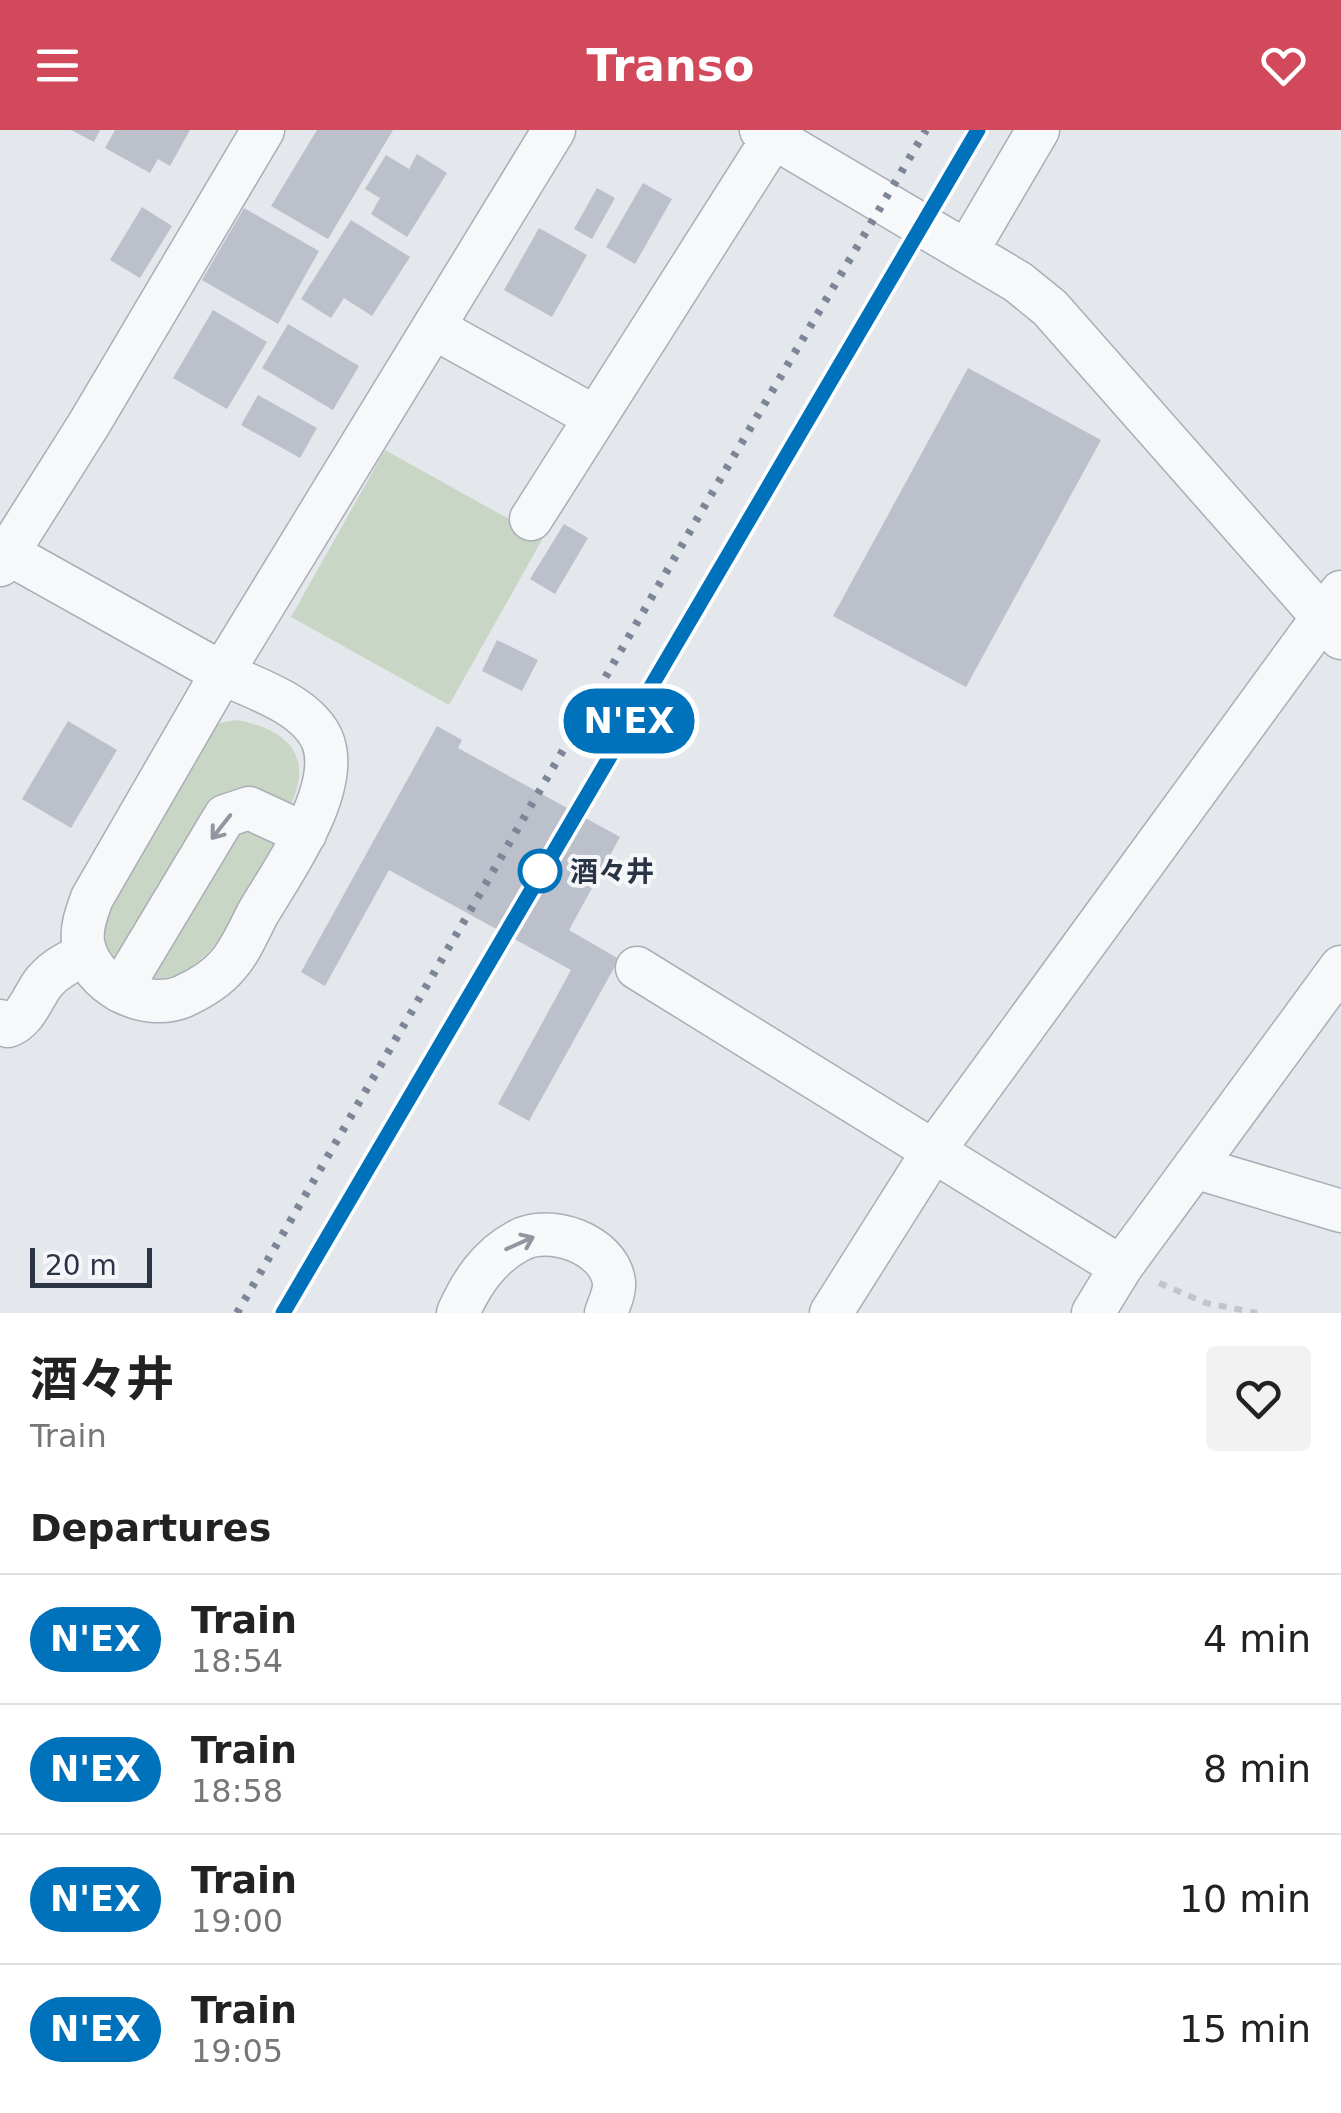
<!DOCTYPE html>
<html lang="en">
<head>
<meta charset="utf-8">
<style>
  body { margin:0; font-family:"DejaVu Sans","Noto Sans JP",sans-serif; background:#f2f2f2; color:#222; height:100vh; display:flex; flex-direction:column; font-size:38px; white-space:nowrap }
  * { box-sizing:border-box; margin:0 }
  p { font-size:32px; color:#767676 }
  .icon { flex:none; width:55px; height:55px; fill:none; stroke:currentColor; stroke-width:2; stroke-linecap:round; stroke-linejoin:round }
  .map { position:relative; height:1183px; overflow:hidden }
  .drawer { display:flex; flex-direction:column; background:#fff; flex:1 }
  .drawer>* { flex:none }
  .badge { padding:0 20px; border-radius:32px; font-size:35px; line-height:65px }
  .scale { position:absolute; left:30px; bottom:25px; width:122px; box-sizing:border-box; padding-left:10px; border:5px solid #2b3445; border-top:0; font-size:28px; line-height:35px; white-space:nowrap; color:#2b3445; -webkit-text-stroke:8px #f4f6f9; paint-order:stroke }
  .map>.badge { position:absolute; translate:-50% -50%; box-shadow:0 0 0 5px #fff }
  h2 { padding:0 30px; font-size:38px; line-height:90px }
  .round { display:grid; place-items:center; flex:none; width:105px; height:105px; border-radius:10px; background:#f2f2f2 }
  .head { display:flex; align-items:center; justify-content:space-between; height:170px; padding:0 30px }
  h1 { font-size:48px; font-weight:700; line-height:75px }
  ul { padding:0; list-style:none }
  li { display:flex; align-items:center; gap:30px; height:130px; padding:0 30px; border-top:2px solid #e0e0e0 }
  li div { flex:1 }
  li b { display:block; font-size:38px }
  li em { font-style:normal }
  li .badge { min-width:110px; font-weight:700; text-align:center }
  header { display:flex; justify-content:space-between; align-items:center; height:130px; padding:0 30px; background:#d1495b; color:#fff; font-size:45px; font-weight:700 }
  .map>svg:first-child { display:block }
  .green { fill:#c9d6c5 }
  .building { fill:#bbc0ca }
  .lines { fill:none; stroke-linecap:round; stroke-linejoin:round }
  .minor-casing { stroke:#a9aeb7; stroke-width:45 }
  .path { stroke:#c2c5cb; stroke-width:6; stroke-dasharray:8 8; stroke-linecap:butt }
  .minor { stroke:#f7f8fa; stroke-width:42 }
  .rail { stroke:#7d8696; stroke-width:8; stroke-dasharray:5 10; stroke-linecap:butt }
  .oneway { stroke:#9196a0 }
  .line-casing { stroke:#fff; stroke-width:22 }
  .line { stroke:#0072bc; stroke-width:15 }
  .stop-dot { fill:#fff; stroke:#0072bc; stroke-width:5 }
  .labels { text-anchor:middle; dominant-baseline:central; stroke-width:8; stroke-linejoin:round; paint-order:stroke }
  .stop-label { font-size:28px; font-weight:bold; fill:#2b3445; stroke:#f4f6f9; text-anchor:start }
</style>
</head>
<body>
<header><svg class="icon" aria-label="menu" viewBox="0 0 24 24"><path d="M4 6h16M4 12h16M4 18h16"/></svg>Transo<svg class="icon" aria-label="heart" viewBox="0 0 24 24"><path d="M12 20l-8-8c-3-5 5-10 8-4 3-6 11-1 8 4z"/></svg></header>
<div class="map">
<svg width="1341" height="1183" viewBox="0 0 1341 1183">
  <rect width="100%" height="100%" fill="#e4e7ec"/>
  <path class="green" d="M 385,320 L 543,408 L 449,575 L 291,487 Z
    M 237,590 C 296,601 316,634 284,687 L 242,664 L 119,835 L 104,814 L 103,794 L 207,601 L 220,593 Z
    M 241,697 L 281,701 C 256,746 215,854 153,848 Z"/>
  <path class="building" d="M 71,0 L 100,0 L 94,12 Z
    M 115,0 L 190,0 L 170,36 L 158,29 L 150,43 L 105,18 Z
    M 317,0 L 393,0 L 328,109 L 271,76 Z
    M 417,24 L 447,43 L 407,107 L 371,84 L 380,68 L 365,59 L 386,25 L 409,39 Z
    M 643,53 L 672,69 L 635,134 L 606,117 Z
    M 597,58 L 615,68 L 592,109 L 574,99 Z
    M 142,77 L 172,96 L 140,148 L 110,130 Z
    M 244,78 L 319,121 L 278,194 L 202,150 Z
    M 351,90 L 410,127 L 372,186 L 344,168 L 331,188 L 301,169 Z
    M 539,98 L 587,125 L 552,187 L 504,160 Z
    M 213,180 L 267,212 L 227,279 L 173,248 Z
    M 288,194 L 359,236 L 333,280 L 262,238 Z
    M 968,238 L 1101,310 L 966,557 L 833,486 Z
    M 258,265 L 317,298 L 300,328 L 241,295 Z
    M 564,394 L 588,408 L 555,464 L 530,449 Z
    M 497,510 L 538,530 L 522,561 L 482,541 Z
    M 68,591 L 117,620 L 71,698 L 22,669 Z
    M 437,596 L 462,610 L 458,618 L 620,707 L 569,800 L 619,829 L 529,991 L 498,974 L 571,840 L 389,740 L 325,856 L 301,842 Z"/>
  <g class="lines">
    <g class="minor-casing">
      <path id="minor" d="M 761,0 L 1018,152 L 1050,178 L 1341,508
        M 967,121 L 1038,0
        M 434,198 L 595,287
        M 531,389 L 778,0
        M 0,419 L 222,543 L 554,0
        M 0,435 L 89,294 L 263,0
        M 222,543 C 255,559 306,574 322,609 C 343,658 282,742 258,783 C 249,800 240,822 227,836 C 216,849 199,859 184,866 C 145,883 90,855 83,812 C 81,797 87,782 92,768 Z
        M 637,838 L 1121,1137
        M 120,861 L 225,686 L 249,678 L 305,704
        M 0,891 L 8,896 C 27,889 33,866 44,852 C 56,838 70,831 86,825
        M 1194,1037 L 1341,1081
        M 458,1183 C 471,1154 488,1127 518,1111 C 549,1093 609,1114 614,1152 C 615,1162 609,1174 606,1183
        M 831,1183 L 932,1023 L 1341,462
        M 1093,1183 L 1121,1137 L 1341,837"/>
    </g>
    <path class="path" d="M 1159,1153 L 1206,1173 L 1257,1183"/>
    <use href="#minor" class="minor"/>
    <path class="rail" d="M 237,1183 L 715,358 L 926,0
      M 283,1183 L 978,0"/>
  </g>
  <defs><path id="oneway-shaft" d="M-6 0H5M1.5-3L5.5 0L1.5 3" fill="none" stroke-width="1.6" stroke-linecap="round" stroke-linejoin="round" transform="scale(2.5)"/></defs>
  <g class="oneway">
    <use href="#oneway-shaft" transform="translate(221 697) rotate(128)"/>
    <use href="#oneway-shaft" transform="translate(520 1113) rotate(-24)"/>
  </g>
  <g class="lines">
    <g class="line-casing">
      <path id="line" d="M 283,1183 L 978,0"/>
    </g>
    <use href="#line" class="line"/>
  </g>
  <circle class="stop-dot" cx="540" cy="741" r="20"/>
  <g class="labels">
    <g class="stop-label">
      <text x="570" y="741">酒々井</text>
    </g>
  </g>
</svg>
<div class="scale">20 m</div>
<b class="badge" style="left:629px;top:591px;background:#0072bc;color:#fff">N'EX</b>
</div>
<section class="drawer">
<div class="head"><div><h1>酒々井</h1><p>Train</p></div><a class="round"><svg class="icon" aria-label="heart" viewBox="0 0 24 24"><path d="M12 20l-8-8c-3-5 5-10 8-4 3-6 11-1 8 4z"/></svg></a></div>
<h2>Departures</h2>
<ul>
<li><span class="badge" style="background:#0072bc;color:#fff">N'EX</span><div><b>Train</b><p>18:54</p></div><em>4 min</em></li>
<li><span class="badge" style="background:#0072bc;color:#fff">N'EX</span><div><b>Train</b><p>18:58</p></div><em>8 min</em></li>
<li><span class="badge" style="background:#0072bc;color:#fff">N'EX</span><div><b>Train</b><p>19:00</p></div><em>10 min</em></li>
<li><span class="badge" style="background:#0072bc;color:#fff">N'EX</span><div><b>Train</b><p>19:05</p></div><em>15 min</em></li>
</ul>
</section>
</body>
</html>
